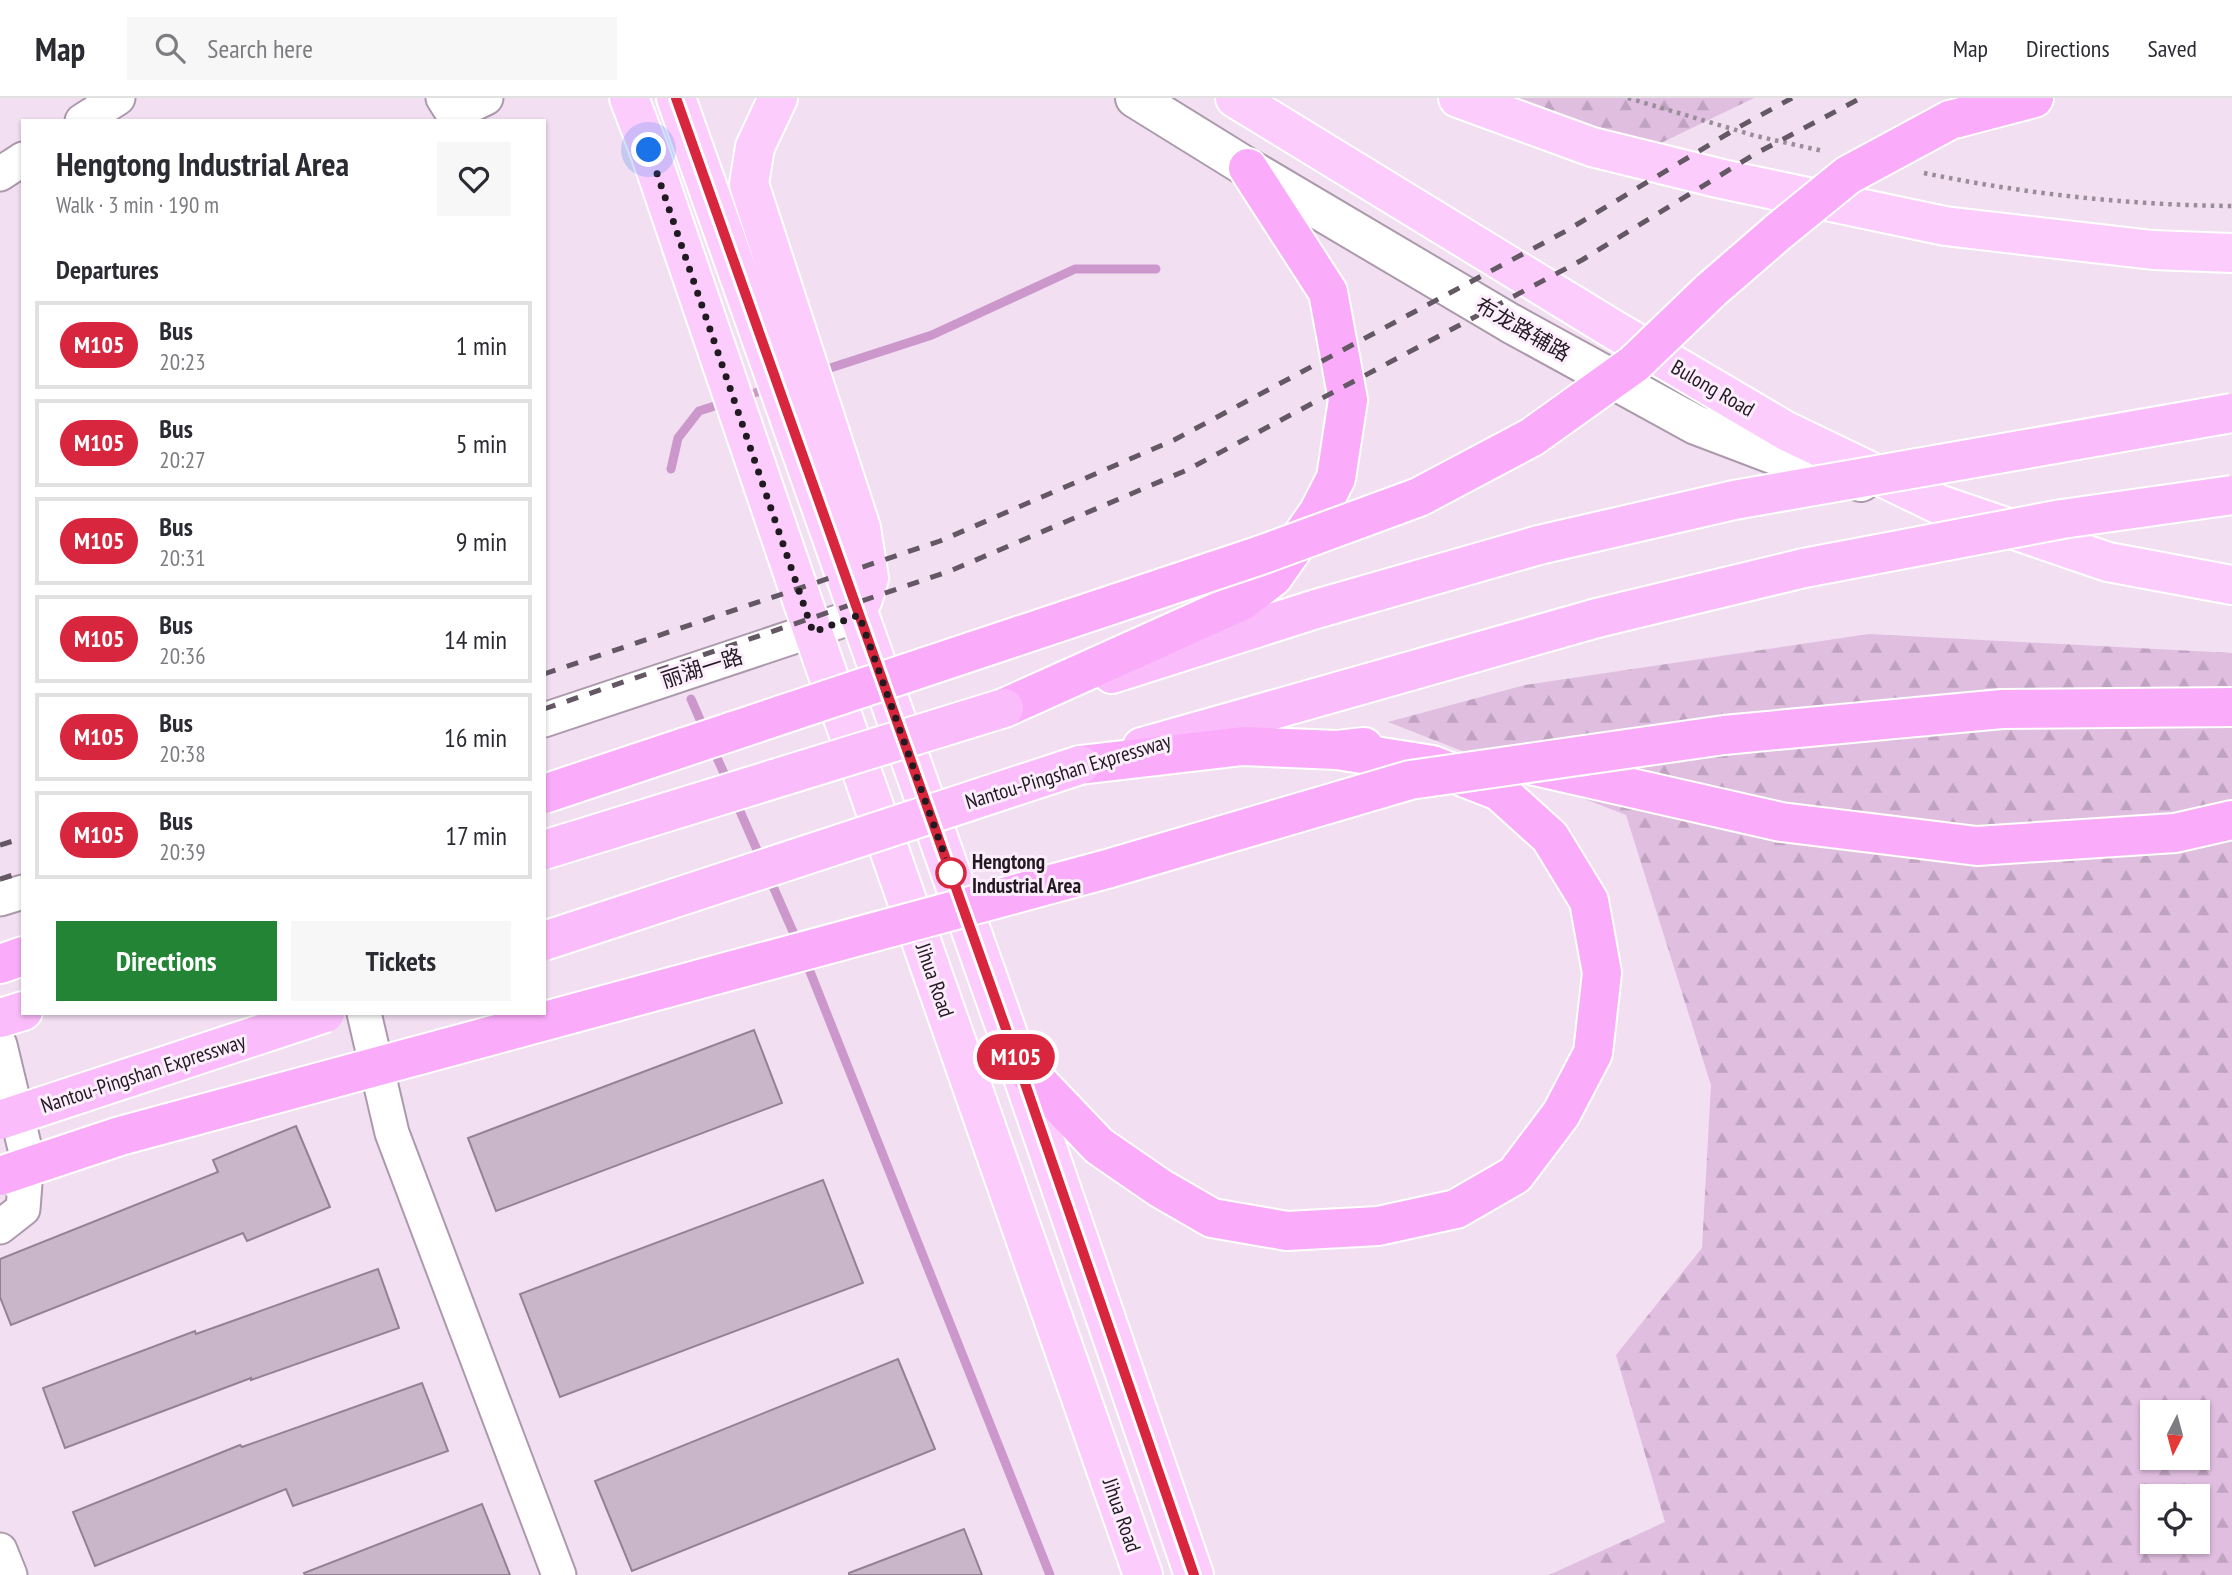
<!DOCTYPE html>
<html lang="en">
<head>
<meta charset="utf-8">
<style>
  body { margin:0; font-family:"PT Sans Narrow","Noto Sans SC",sans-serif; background:#f7f7f7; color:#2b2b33; height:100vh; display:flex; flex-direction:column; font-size:26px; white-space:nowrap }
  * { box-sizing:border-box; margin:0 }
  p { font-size:23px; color:#7c7c81 }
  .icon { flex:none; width:38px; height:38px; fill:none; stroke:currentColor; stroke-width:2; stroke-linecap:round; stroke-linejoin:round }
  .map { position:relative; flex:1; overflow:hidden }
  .side { position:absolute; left:21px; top:21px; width:525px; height:896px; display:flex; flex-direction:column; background:#fff; border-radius:0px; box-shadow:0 2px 5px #0004 }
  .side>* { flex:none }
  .badge { padding:0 14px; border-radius:23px; font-size:24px; line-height:46px }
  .needle { width:46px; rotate:186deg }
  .fabs { position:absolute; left:2140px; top:1302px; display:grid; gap:14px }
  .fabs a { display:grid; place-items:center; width:70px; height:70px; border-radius:0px; background:#fff; box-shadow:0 2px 5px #0004; font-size:35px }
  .you { position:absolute; width:35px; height:35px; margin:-18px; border:5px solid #fff; border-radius:50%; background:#1a73e8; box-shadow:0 0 0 10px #1a73e833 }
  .map>.badge { position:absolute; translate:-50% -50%; box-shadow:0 0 0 4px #fff }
  h2 { padding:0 35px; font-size:26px; line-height:63px }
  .round { display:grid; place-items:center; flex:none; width:74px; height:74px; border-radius:0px; background:#f7f7f7 }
  .summary { display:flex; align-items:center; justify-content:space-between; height:119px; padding:0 35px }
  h1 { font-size:33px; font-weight:700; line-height:52px }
  .action { display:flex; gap:14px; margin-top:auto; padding:14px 35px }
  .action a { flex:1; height:80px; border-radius:0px; background:#248436; color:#fff; font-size:28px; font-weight:700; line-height:80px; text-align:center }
  .action a+a { background:#f7f7f7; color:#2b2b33 }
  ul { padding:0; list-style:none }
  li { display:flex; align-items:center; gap:21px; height:88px; margin:0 14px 10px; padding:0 21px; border:4px solid #e1e1e2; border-radius:0px }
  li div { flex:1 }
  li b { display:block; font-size:26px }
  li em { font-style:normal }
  li .badge { min-width:77px; font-weight:700; text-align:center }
  header { display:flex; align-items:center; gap:42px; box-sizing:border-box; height:98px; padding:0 35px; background:#fff; border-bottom:2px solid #e1e1e2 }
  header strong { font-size:33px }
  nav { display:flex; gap:38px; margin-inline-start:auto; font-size:24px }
  .search { width:490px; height:63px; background:#f7f7f7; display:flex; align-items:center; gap:18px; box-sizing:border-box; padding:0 24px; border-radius:0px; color:#7c7c81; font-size:26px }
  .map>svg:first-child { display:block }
  .forest { fill:url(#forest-firs); fill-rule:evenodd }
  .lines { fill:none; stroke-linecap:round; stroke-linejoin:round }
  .stream { stroke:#cc98cc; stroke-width:9 }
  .building { fill:#c9b6c9; stroke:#948294; stroke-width:2 }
  .minor-casing { stroke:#ac9aac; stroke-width:37 }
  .secondary-casing { stroke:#ac9aac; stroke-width:42 }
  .primary-casing { stroke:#fff; stroke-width:42 }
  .trunk-casing { stroke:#fff; stroke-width:42 }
  .motorway-casing { stroke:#fff; stroke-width:42 }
  .path { stroke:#9a8d9a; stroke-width:4.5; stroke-dasharray:3.5 5; stroke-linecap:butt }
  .minor { stroke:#fff; stroke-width:33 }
  .secondary { stroke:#fff; stroke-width:38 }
  .primary { stroke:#fccdfc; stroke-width:38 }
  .trunk { stroke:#fbbcfb; stroke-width:38 }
  .motorway { stroke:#faacfa; stroke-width:38 }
  .rail { stroke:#635863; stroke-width:5; stroke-dasharray:12 12; stroke-linecap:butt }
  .trunk-bridge-casing { stroke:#fff; stroke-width:42; stroke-linecap:butt }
  .motorway-bridge-casing { stroke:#fff; stroke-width:42; stroke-linecap:butt }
  .trunk-bridge { stroke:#fbbcfb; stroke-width:38 }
  .motorway-bridge { stroke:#faacfa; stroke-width:38 }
  .line-casing { stroke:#fff; stroke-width:16 }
  .line { stroke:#d7263d; stroke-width:10 }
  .walk { stroke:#211a21; stroke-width:7; stroke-dasharray:0 12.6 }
  .stop-dot { fill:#fff; stroke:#d7263d; stroke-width:3.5 }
  .labels { text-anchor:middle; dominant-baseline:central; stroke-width:6; stroke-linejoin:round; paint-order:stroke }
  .street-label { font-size:21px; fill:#211a21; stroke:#fdedfd }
  .stop-label { font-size:21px; font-weight:bold; fill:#211a21; stroke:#fdedfd; text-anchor:start }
</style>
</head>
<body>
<header>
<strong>Map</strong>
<div class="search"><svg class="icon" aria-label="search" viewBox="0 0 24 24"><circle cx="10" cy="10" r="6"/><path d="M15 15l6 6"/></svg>Search here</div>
<nav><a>Map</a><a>Directions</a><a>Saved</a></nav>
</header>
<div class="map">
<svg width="2232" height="1477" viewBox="0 0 2232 1477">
  <defs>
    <pattern id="forest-firs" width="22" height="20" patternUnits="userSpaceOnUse" patternTransform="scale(1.75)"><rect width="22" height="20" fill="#e0bee0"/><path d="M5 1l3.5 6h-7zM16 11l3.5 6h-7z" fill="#c0a3c0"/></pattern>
  </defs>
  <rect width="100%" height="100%" fill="#f2dff2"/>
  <path class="forest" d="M 1493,0 L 1754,0 L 1634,58 Z
    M 1869,536 L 2232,555 L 2232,1477 L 1549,1477 L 1665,1424 L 1616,1257 L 1702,1150 L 1711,987 L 1626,717 L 1388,624 L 1525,587 ZM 2152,1314 L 2198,1314 L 2198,1360 L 2152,1360 ZM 2152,1398 L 2198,1398 L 2198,1444 L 2152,1444 Z"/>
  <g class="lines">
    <path class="stream" d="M 821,273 L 932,237 L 1075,171 L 1156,171
      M 741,299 L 771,290
      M 671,371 L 678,340 L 699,313 L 724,305
      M 691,601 L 705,633
      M 712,649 L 728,684
      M 736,704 L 761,761
      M 768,777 L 798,845
      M 805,861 L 1050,1477"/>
  </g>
  <path class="building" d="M 754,932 L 782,1005 L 496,1113 L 468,1040 Z
    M 296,1028 L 330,1109 L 247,1143 L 243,1135 L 11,1227 L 0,1199 L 0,1161 L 218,1074 L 213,1062 Z
    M 823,1082 L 863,1185 L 560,1299 L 520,1196 Z
    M 378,1171 L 399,1230 L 251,1282 L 251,1280 L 65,1350 L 43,1290 L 195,1233 L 196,1236 Z
    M 898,1261 L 935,1351 L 632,1473 L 595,1383 Z
    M 422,1285 L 448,1353 L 293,1408 L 286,1391 L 95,1468 L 73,1414 L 240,1347 L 242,1349 Z
    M 482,1406 L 510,1477 L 305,1477 L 304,1475 Z
    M 964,1431 L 982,1477 L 849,1477 L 849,1475 Z"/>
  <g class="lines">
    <g class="minor-casing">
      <path id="minor" d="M 443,0 L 453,16 L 486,0
        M 82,23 L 118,0
        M 0,76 L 23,61
        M 544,622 L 859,517
        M 0,801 L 23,794
        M 364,915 L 392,1035 L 559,1477
        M 0,947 L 27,1059 L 23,1111 L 0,1129
        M 0,1452 L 10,1477"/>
    </g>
    <g class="secondary-casing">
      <path id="secondary" d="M 1135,0 L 1248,70 L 1510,225 L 1696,327 L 1783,360 L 1861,384"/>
    </g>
    <g class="primary-casing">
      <path id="primary" d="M 629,0 L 649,52 L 813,534 L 1143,1477
        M 676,0 L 1017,962 L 1194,1477
        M 778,0 L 755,49 L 749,86 L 861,430 L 869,480 L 863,501
        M 1235,0 L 1611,230 L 1786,333 L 1938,406 L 2108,464 L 2232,487
        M 1458,0 L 1592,49 L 1722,81 L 1945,128 L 2153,152 L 2232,155"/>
    </g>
    <g class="trunk-casing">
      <path id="trunk" d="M 1112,576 L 1316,511 L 1539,447
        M 1142,649 L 1597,520
        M 0,920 L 23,913"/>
    </g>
    <g class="motorway-casing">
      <path id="motorway" d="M 1950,22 L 2034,0
        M 1004,610 L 1242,503 L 1273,479 L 1318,415 L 1336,380 L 1348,302 L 1328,194 L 1248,70
        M 1526,666 L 1781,724 L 1977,748 L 2175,735 L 2232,722
        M 1080,667 L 1243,648 L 1337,652 L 1364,649
        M 0,866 L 23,858
        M 1017,962 L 1099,1048 L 1160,1090 L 1212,1120 L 1287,1133 L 1378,1128 L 1456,1111 L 1515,1077 L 1561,1016 L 1593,955 L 1602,875 L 1589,803 L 1550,739 L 1499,693 L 1432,667 L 1337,652"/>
    </g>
    <path class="path" d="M 1628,0 L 1756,38 L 1823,53
      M 1924,75 C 2025,96 2128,107 2232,108"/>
    <use href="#minor" class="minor"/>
    <use href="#secondary" class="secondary"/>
    <use href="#primary" class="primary"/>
    <use href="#trunk" class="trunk"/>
    <use href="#motorway" class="motorway"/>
    <path class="rail" d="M 544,576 L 940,443 L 1174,342 L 1566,133 L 1739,29 L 1792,0
      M 544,611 L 950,473 L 1187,372 L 1582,162 L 1755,56 L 1861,0
      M 0,747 L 23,740
      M 0,781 L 23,774"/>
    <g class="trunk-bridge-casing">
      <path id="trunk-bridge" d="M 1539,447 L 1734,402 L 2232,315
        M 1597,520 L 1804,470 L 2062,421 L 2232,397
        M 544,752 L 1004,610
        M 544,843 L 1080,667
        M 0,1022 L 325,915"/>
    </g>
    <g class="motorway-bridge-casing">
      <path id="motorway-bridge" d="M 544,696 L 1261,457 L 1419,399 L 1532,339 L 1634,266 L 1711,192 L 1778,134 L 1848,77 L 1950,22
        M 0,1078 L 120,1038 L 1107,771 L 1410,682 L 1724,637 L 2002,611 L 2232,609"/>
    </g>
    <use href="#trunk-bridge" class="trunk-bridge"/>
    <use href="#motorway-bridge" class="motorway-bridge"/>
  </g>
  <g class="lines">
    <g class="line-casing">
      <path id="line" d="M 676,0 L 1017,962 L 1194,1477"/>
    </g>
    <use href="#line" class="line"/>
    <path class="walk" d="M 649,52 L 813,534 L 859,517 L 953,781 L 951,775"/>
  </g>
  <circle class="stop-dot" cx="951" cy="775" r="14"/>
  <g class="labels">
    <g class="street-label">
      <text transform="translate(1523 231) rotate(30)">布龙路辅路</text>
      <text transform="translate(1713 290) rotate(30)">Bulong Road</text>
      <text transform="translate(702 570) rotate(-18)">丽湖一路</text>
      <text transform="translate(1068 673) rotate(-17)">Nantou-Pingshan Expressway</text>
      <text transform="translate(935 882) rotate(71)">Jihua Road</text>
      <text transform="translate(143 975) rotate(-18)">Nantou-Pingshan Expressway</text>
      <text transform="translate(1122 1417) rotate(71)">Jihua Road</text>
    </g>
    <g class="stop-label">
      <text x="972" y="763">Hengtong<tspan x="972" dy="24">Industrial Area</tspan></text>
    </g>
  </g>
</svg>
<div class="fabs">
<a><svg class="needle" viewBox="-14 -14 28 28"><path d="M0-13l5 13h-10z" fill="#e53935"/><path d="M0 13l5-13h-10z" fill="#7c7c81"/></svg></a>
<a><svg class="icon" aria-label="locate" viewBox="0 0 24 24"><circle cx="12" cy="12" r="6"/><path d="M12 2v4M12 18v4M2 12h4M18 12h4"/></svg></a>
</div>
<div class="you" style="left:649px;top:52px"></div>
<b class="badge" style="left:1016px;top:959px;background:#d7263d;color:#fff">M105</b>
<section class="side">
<div class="summary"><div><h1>Hengtong Industrial Area</h1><p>Walk · 3 min · 190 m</p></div><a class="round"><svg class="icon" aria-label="heart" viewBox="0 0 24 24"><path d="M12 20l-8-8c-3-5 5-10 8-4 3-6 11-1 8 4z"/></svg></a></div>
<h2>Departures</h2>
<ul>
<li><span class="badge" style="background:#d7263d;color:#fff">M105</span><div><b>Bus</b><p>20:23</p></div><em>1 min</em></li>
<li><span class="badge" style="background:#d7263d;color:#fff">M105</span><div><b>Bus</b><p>20:27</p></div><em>5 min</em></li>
<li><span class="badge" style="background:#d7263d;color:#fff">M105</span><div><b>Bus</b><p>20:31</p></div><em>9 min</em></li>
<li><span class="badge" style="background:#d7263d;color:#fff">M105</span><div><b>Bus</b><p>20:36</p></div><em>14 min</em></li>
<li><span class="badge" style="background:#d7263d;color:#fff">M105</span><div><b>Bus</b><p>20:38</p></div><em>16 min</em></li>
<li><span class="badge" style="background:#d7263d;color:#fff">M105</span><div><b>Bus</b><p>20:39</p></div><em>17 min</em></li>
</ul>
<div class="action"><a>Directions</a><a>Tickets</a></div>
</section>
</div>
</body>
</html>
